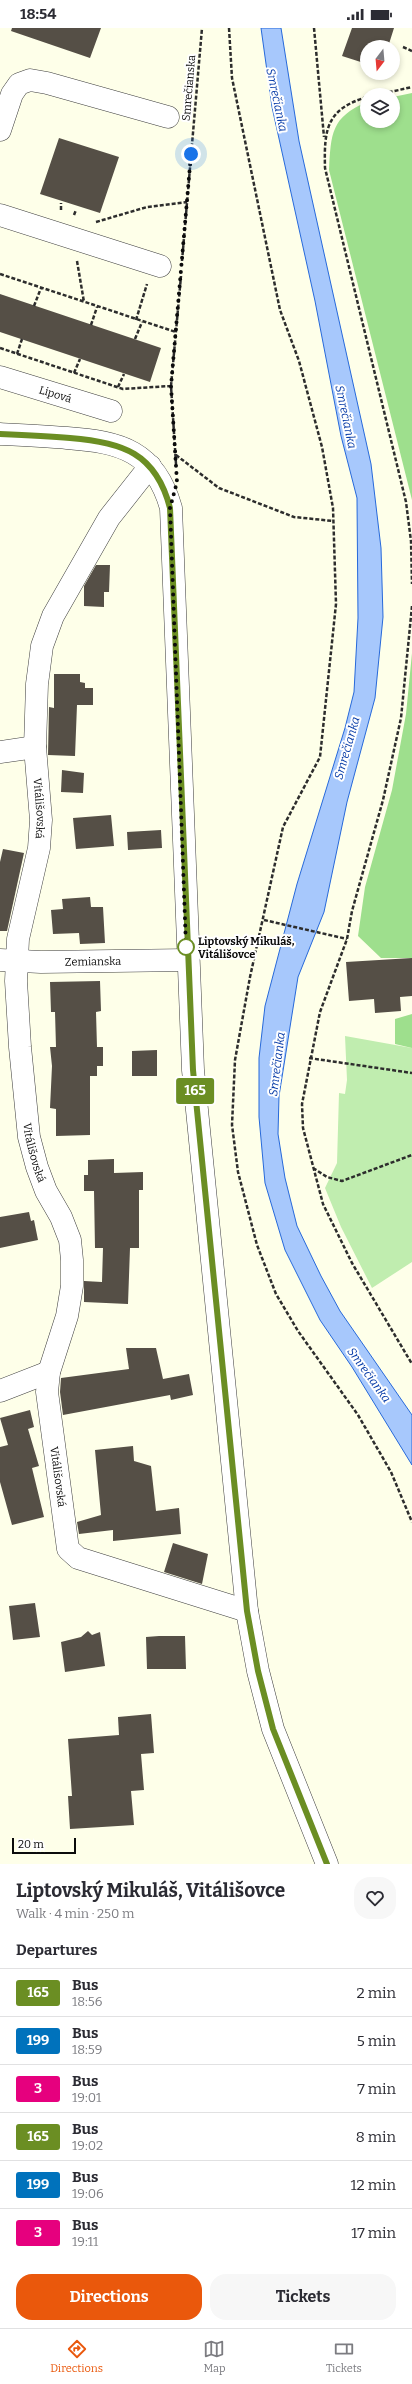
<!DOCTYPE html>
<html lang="en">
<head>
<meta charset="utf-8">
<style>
  body { margin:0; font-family:Bitter,serif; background:#f7f7f7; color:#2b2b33; height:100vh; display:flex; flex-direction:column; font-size:15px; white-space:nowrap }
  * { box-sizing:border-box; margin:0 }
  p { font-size:13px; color:#7c7c81 }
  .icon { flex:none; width:22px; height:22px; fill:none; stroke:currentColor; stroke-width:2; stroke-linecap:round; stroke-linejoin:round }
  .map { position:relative; height:1836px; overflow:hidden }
  .details { display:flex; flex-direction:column; background:#fff; flex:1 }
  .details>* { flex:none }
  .badge { padding:0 8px; border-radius:3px; font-size:14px; line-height:26px }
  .needle { width:26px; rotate:196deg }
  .controls { position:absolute; left:360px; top:12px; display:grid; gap:8px }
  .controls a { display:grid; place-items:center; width:40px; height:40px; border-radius:50%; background:#fff; box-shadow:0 2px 6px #0003; font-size:20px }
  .scale { position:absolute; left:12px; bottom:10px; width:64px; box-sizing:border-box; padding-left:4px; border:2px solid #0b0b0b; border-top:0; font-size:11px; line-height:14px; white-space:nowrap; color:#0b0b0b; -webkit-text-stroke:3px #fff; paint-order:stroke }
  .you { position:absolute; width:20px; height:20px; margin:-10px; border:3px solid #fff; border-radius:50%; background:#1a73e8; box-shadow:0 0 0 6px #1a73e833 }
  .map>.badge { position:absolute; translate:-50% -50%; box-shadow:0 0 0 2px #fff }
  h2 { padding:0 16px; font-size:15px; line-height:36px }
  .round { display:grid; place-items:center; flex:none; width:42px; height:42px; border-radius:16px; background:#f7f7f7 }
  .summary { display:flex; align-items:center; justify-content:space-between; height:68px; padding:0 16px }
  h1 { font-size:19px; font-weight:700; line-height:30px }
  .primary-button { display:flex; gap:8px; margin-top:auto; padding:8px 16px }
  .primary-button a { flex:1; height:46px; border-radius:16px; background:#ea580c; color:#fff; font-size:16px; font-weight:700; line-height:46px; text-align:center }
  .primary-button a+a { background:#f7f7f7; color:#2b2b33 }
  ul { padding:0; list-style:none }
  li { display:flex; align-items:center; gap:12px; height:48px; padding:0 16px; border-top:1px solid #e1e1e2 }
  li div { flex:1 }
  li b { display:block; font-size:15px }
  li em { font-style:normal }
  li .badge { min-width:44px; font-weight:700; text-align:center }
  .status { display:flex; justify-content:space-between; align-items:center; height:28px; padding:0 20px; background:#fff; direction:ltr }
  .status svg { height:11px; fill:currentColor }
  .dock { display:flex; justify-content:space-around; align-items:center; height:56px; border-top:1px solid #e1e1e2; background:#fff; font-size:11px; color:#7c7c81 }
  .dock a { display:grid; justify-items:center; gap:2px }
  .dock .on { color:#ea580c }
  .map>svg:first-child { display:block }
  .green { fill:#c0edaf }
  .forest { fill:#9edf8d }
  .water { fill:#a7c8fc; stroke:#2769da }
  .building { fill:#554f46 }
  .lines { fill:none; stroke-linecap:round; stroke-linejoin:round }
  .minor-casing { stroke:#3e3e3e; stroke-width:23 }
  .tertiary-casing { stroke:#3e3e3e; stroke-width:23 }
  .path { stroke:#2d2d2d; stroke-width:2.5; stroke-dasharray:4 2; stroke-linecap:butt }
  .minor { stroke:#fff; stroke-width:22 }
  .tertiary { stroke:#fff; stroke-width:22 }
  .line-casing { stroke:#fff; stroke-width:9 }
  .line { stroke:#6b8e23; stroke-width:6 }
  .walk { stroke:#0b0b0b; stroke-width:4; stroke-dasharray:0 7.2 }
  .stop-dot { fill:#fff; stroke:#6b8e23; stroke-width:2 }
  .labels { text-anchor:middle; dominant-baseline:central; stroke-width:4; stroke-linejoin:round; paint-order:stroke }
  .street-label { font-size:11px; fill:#0b0b0b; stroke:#fff }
  .stop-label { font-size:11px; font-weight:bold; fill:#0b0b0b; stroke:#fff; text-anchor:start }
  .water-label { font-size:12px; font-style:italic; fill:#093da8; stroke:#fff }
</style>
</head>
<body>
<div class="status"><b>18:54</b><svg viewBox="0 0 49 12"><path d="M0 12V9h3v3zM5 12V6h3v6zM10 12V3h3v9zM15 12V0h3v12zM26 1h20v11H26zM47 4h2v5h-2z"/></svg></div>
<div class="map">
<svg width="412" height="1836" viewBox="0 0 412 1836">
  <rect width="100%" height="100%" fill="#feffe9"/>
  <path class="green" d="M 345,1008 L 412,1020 L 412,1234 L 372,1260 L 341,1199 L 325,1160 L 337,1135 L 339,1065 L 345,1066 L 347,1052 Z"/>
  <path class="forest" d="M 412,65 L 412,472 L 329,142 C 331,106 331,89 367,74 L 367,93 L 393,93 L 393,69 Z
    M 412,625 L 412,930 L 381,930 L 358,908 L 365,859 L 392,762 L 406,686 Z
    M 412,986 L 412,1020 L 395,1016 L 395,991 Z"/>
  <path class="water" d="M 261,0 L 281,0 L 299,113 L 371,436 L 381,520 L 383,589 L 375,670 L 347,774 L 324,884 L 298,949 L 279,1068 L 278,1106 L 285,1150 L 297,1198 L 321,1248 L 340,1283 L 412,1387 L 412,1437 L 352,1339 L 320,1292 L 285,1222 L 265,1155 L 259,1089 L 259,1030 L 265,978 L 297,856 L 345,700 L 354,664 L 358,590 L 357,470 L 341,408 L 315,273 L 272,79 Z"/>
  <path class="building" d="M 12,0 L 101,0 L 90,30 L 11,3 Z
    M 352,0 L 394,0 L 388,19 L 367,19 L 367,36 L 342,28 Z
    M 59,110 L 119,129 L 100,185 L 40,166 Z
    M 0,266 L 161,320 L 150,354 L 0,304 Z
    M 96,537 L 110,537 L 109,564 L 104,564 L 104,579 L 84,578 L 84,558 Z
    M 54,646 L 80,646 L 80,654 L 85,655 L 85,660 L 93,660 L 93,677 L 77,677 L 75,728 L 48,727 L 49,679 L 54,680 Z
    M 62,742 L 84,745 L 83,765 L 61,764 Z
    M 111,787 L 114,818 L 76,821 L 73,790 Z
    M 161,802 L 162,820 L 128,822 L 127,804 Z
    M 3,821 L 24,825 L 7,903 L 0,903 L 0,834 Z
    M 90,869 L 91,879 L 103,879 L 105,915 L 80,916 L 79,905 L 53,906 L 51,882 L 63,881 L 62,871 Z
    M 412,930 L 412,968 L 400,969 L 401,983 L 375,985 L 374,971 L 349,973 L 346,934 Z
    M 100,953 L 101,983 L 96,984 L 97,1019 L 103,1019 L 103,1038 L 97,1038 L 97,1048 L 90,1048 L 90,1107 L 56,1108 L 56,1081 L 50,1080 L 52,1038 L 50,1019 L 56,1019 L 55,984 L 51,984 L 50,954 Z
    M 157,1022 L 157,1048 L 132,1048 L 132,1023 Z
    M 114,1131 L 114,1145 L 143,1144 L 143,1162 L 139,1162 L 139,1220 L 130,1220 L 128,1276 L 84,1274 L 84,1253 L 102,1254 L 103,1220 L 95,1220 L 94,1163 L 84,1163 L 84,1147 L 88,1147 L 88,1132 Z
    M 29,1184 L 31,1193 L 34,1192 L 38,1212 L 0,1220 L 0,1189 Z
    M 126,1320 L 156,1320 L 163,1351 L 189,1346 L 193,1367 L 171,1372 L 170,1367 L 63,1387 L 60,1364 L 61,1350 L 129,1341 Z
    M 30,1382 L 34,1399 L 28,1401 L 39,1438 L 32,1440 L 44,1489 L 12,1497 L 0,1454 L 0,1419 L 8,1417 L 0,1390 Z
    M 133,1418 L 134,1433 L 151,1438 L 156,1483 L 179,1480 L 181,1506 L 113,1513 L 113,1502 L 79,1506 L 77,1494 L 101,1487 L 95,1422 Z
    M 173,1515 L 208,1526 L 202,1556 L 164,1544 Z
    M 35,1575 L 40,1609 L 13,1612 L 9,1578 Z
    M 88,1603 L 92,1607 L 100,1604 L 105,1638 L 65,1644 L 61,1614 L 81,1609 Z
    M 159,1608 L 185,1608 L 186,1641 L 147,1641 L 146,1609 Z
    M 151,1686 L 154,1725 L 141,1726 L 144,1762 L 131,1763 L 134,1797 L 70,1801 L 68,1768 L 72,1768 L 68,1711 L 119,1707 L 118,1689 Z"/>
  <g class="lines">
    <g class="minor-casing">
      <g id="minor">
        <path d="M 0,102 L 12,66 L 19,56 L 30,52 L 47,55 L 168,89"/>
        <path d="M 0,187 L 160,238"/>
        <path id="s1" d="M 0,349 L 111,383"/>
        <path id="s2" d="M 150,438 L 109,490 L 53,588 L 42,618 L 37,656 L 35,719 L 41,792 L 39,820 L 18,911 L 16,953 L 20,1019 L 29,1109 L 37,1139 L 46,1163 L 61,1189 L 70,1212 L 72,1232 L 72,1258 L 67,1288 L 49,1344 L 47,1364 L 68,1521 L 78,1530 L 247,1583"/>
        <path d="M 0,724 L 35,719"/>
        <path id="s3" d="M 0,932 L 41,934 L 187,932"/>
        <path d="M 0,1363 L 49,1344"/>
      </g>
    </g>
    <g class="tertiary-casing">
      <path id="tertiary" d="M 0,406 C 22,407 45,408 67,410 C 121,414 155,423 171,480 L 193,1042 L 247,1583 L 258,1643 L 273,1701 L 327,1836"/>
    </g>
    <path class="path" d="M 229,0 L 232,50 L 280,282 L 299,333 L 322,419 L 333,480 L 336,576 L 320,729 L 283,799 L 250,949 L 235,1032 L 232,1097 L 238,1144 L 257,1217 L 276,1266 L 298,1303 L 358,1387 L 391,1444 L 412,1494
      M 314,0 L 324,109
      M 403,19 L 412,23
      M 377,67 L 412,59
      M 367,69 C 326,81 324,102 325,140 L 406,474 L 411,513 L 412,556
      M 61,182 L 61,175
      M 74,187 L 76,182
      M 96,194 L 147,179 L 187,174
      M 77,233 L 84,274
      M 182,233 L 202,0
      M 0,246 L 176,304
      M 34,278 L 41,260
      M 136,292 L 147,256
      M 91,297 L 97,279
      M 135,311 L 142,294
      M 0,320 L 123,361 L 171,358
      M 17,326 L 22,311
      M 74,345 L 80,331
      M 118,359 L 124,346
      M 176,427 L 219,460 L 294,489 L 333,493
      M 176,436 L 171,358 L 181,248
      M 412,578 L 401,690 L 383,772 L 352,883 L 347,911 L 320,984 L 302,1076 L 303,1100 L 323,1176 L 352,1235 L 412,1336
      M 264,892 L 347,911
      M 309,1030 L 412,1045
      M 313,1140 L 327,1149 L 342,1153 L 412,1127"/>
    <use href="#minor" class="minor"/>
    <use href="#tertiary" class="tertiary"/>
  </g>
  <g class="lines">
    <g class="line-casing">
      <path id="line" d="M 0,406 C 24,407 47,408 70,410 C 122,414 156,425 170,480 L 193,1042 L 247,1583 L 258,1643 L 273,1701 L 327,1836"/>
    </g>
    <use href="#line" class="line"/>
    <path class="walk" d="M 186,919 L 170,480 L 177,454 L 171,358 L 191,126"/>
  </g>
  <circle class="stop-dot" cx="186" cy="919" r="8"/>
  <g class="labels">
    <g class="street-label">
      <text transform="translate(189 60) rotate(-85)">Smrečianska</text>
      <text stroke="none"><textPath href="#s1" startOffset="58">Lipová</textPath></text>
      <text stroke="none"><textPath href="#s2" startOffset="374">Vitálišovská</textPath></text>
      <text stroke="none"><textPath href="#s3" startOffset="93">Zemianska</textPath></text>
      <text stroke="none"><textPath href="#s2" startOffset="722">Vitálišovská</textPath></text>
      <text stroke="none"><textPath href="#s2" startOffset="1058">Vitálišovská</textPath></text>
    </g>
    <g class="stop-label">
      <text x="198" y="913">Liptovský Mikuláš,<tspan x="198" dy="13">Vitálišovce</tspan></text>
    </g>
    <g class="water-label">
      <text transform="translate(277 72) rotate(78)">Smrečianka</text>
      <text transform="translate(346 389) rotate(78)">Smrečianka</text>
      <text transform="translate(347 720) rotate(-74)">Smrečianka</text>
      <text transform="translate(277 1036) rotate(-83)">Smrečianka</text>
      <text transform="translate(369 1347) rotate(54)">Smrečianka</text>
    </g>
  </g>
</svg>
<div class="controls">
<a><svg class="needle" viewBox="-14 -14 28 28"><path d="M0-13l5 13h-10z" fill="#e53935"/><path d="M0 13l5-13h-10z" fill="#7c7c81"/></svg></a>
<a><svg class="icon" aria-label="layers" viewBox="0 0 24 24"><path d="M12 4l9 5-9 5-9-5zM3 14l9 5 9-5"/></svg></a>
</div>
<div class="scale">20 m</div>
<div class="you" style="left:191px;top:126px"></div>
<b class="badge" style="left:195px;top:1063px;background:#6b8e23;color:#fff">165</b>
</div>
<section class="details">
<div class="summary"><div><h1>Liptovský Mikuláš, Vitálišovce</h1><p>Walk · 4 min · 250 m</p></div><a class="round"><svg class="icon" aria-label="heart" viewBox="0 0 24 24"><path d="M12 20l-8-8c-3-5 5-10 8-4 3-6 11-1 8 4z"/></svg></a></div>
<h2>Departures</h2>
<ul>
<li><span class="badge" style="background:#6b8e23;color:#fff">165</span><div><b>Bus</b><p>18:56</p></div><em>2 min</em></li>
<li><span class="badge" style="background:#0072bc;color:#fff">199</span><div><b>Bus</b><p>18:59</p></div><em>5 min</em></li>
<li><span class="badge" style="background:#e6007e;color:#fff">3</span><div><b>Bus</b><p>19:01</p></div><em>7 min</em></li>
<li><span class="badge" style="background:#6b8e23;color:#fff">165</span><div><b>Bus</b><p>19:02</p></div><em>8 min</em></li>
<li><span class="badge" style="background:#0072bc;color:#fff">199</span><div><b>Bus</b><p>19:06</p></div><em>12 min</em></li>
<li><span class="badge" style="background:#e6007e;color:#fff">3</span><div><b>Bus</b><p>19:11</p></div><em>17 min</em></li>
</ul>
<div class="primary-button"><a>Directions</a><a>Tickets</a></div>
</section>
<nav class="dock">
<a class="on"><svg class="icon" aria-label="directions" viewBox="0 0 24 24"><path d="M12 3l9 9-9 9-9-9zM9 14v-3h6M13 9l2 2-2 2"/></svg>Directions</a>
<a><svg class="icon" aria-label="map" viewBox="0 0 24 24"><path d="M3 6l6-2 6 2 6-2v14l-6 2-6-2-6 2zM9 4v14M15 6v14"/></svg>Map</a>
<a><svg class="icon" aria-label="tickets" viewBox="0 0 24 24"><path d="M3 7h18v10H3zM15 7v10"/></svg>Tickets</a>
</nav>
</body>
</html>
